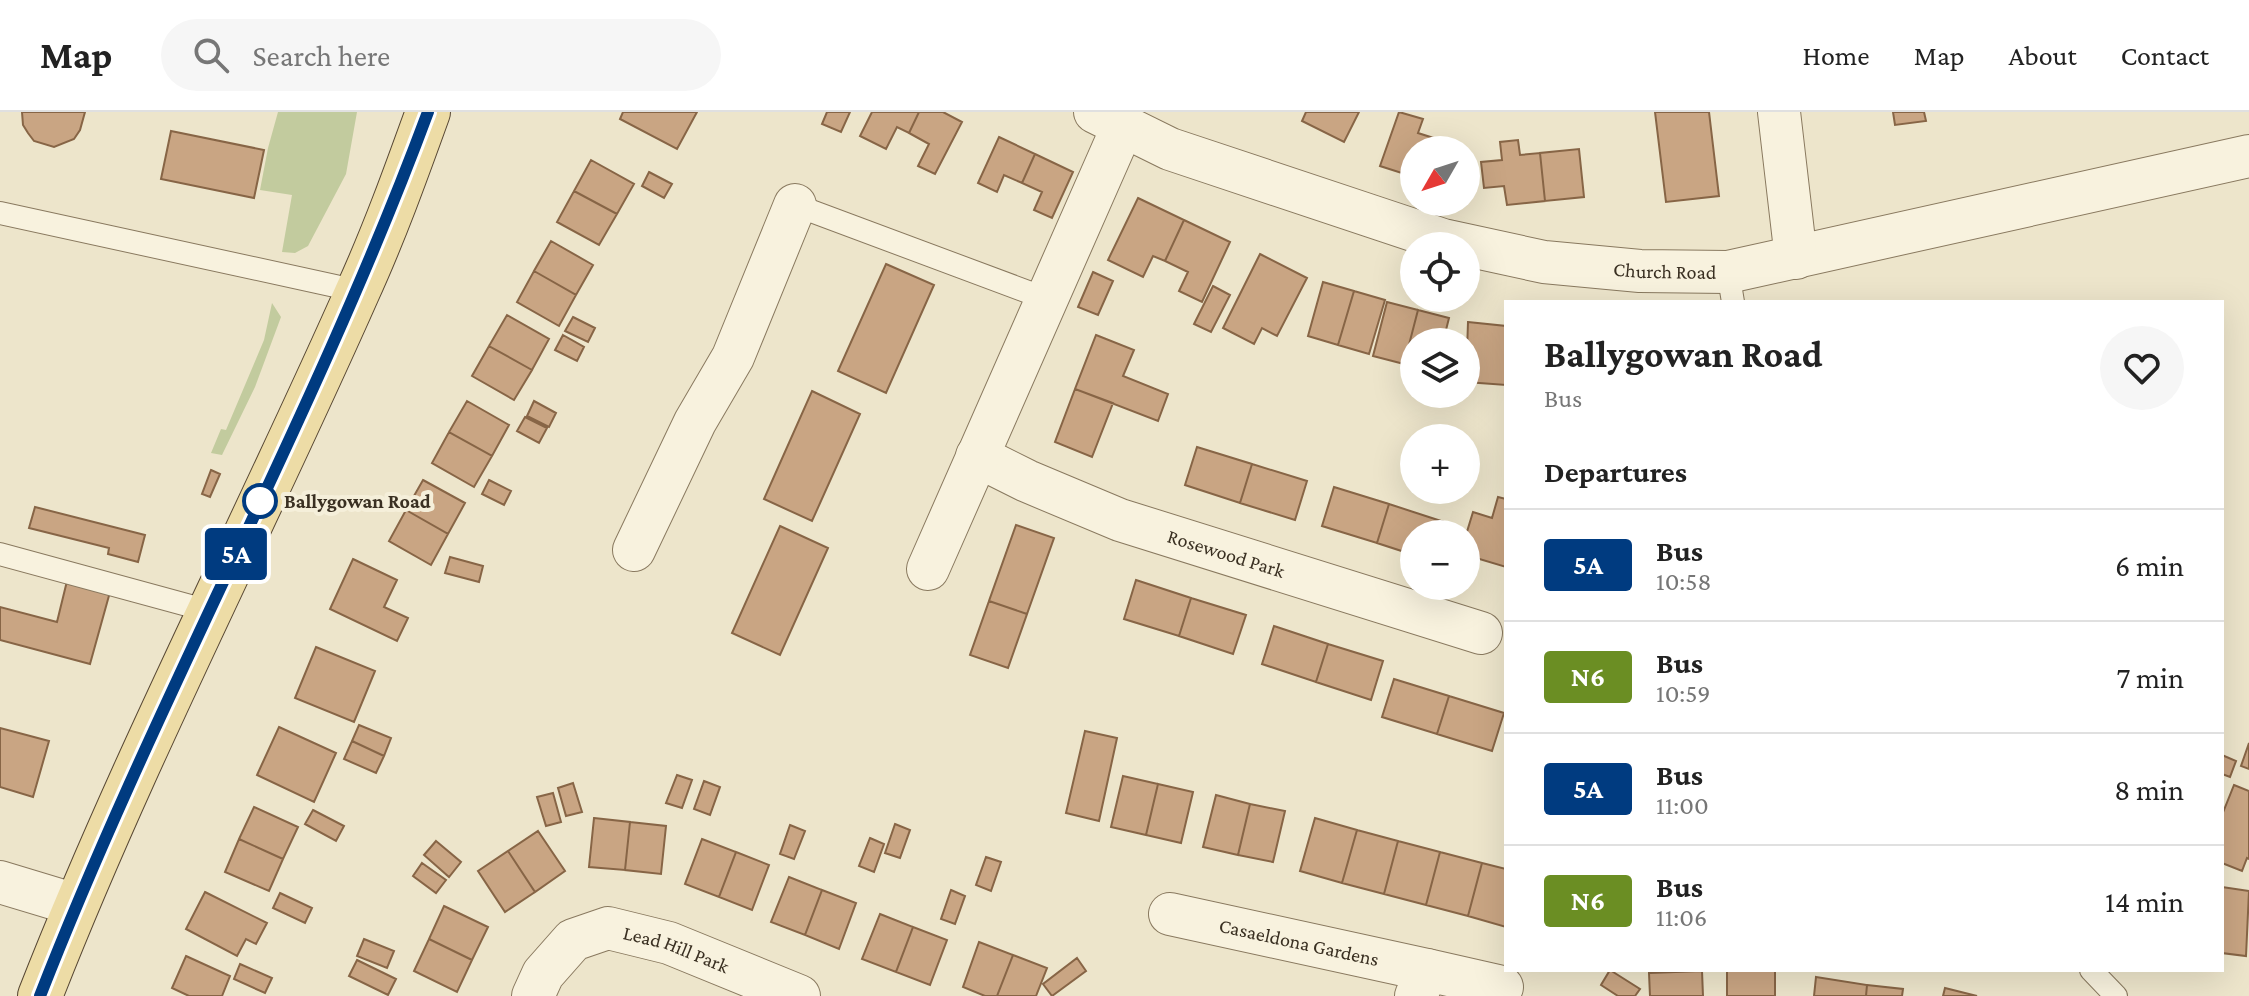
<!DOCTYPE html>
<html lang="en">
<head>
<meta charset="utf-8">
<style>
  body { margin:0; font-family:"Crimson Pro",serif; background:#f6f6f6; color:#222; height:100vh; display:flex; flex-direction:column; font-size:30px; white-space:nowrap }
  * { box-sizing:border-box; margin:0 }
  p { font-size:26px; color:#767676 }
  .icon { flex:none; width:44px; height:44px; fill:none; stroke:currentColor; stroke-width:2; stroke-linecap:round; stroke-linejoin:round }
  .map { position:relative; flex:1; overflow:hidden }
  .details { position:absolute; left:1504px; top:188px; width:720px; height:672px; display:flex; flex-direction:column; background:#fff; border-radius:0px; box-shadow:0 8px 32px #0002 }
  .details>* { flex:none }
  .badge { padding:0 16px; border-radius:6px; font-size:28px; line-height:52px }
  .needle { width:52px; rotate:231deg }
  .tools { position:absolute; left:1400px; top:24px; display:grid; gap:16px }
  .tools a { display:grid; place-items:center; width:80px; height:80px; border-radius:50%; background:#fff; box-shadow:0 8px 32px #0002; font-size:40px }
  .map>.badge { position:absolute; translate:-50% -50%; box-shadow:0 0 0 4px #fff }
  h2 { padding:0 40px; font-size:30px; line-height:72px }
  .round { display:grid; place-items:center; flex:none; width:84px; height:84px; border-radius:42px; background:#f6f6f6 }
  .summary { display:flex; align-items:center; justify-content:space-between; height:136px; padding:0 40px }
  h1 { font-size:38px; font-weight:700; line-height:60px }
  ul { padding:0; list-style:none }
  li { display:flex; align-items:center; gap:24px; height:112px; padding:0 40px; border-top:2px solid #e0e0e0 }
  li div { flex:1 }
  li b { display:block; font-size:30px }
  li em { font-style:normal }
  li .badge { min-width:88px; font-weight:700; text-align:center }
  header { display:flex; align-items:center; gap:48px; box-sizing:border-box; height:112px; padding:0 40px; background:#fff; border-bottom:2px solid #e0e0e0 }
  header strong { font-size:38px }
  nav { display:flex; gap:44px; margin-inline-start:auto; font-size:28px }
  .search { width:560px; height:72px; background:#f6f6f6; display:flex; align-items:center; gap:20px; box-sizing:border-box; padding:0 28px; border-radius:44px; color:#767676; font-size:30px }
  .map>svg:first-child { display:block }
  .green { fill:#c2cb9e }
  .building { fill:#c9a583; stroke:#876546; stroke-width:2 }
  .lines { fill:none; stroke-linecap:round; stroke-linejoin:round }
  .service-casing { stroke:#89795f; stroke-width:24 }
  .minor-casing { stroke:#89795f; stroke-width:44 }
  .primary-casing { stroke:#574733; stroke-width:46 }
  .service { stroke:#f8f2de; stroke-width:22 }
  .minor { stroke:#f8f2de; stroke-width:42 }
  .primary { stroke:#eddca6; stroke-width:44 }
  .line-casing { stroke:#fff; stroke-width:18 }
  .line { stroke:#003b80; stroke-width:12 }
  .stop-dot { fill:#fff; stroke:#003b80; stroke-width:4 }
  .labels { text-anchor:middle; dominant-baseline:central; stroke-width:8; stroke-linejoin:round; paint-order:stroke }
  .street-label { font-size:20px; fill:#3a3022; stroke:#f5efda }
  .stop-label { font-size:20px; font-weight:bold; fill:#3a3022; stroke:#f5efda; text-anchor:start }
</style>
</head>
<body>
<header>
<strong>Map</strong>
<div class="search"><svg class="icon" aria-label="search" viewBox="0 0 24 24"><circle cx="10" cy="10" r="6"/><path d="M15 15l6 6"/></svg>Search here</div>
<nav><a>Home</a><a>Map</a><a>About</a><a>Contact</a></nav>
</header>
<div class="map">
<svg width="2249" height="884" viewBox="0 0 2249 884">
  <rect width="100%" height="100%" fill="#ede5cb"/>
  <path class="green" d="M 278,0 L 357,0 L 346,62 L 308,134 L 295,141 L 282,140 L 292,83 L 260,78 L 268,36 Z
    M 272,191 L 281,205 L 255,275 L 222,343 L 211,341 L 221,317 L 226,318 L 264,228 Z"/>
  <path class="building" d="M 22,0 L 85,0 L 80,18 L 74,27 L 54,35 L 34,29 L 28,21 L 23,13 Z
    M 623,0 L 697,0 L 677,37 L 620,7 Z
    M 827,0 L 850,0 L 841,20 L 822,12 Z
    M 872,0 L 919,0 L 909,21 L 897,15 L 886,37 L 860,24 Z
    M 919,0 L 943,0 L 962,10 L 935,62 L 918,54 L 929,32 L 909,21 Z
    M 1306,0 L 1359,0 L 1344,30 L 1302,9 Z
    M 1399,0 L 1423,7 L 1418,21 L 1443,29 L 1440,38 L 1414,38 L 1414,65 L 1380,54 Z
    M 1655,0 L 1709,0 L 1719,84 L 1666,90 Z
    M 1893,0 L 1924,0 L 1926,9 L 1895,13 Z
    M 171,19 L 264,38 L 254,86 L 161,67 Z
    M 999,25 L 1035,42 L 1022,71 L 1004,63 L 997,80 L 978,71 Z
    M 1518,28 L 1520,43 L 1540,41 L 1545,89 L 1507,93 L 1504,74 L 1484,76 L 1481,50 L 1502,48 L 1500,30 Z
    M 1579,37 L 1584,85 L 1545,89 L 1540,41 Z
    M 1035,42 L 1073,60 L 1052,106 L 1034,98 L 1042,80 L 1022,71 Z
    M 591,48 L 634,72 L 617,102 L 574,79 Z
    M 649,60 L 672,72 L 664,86 L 642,74 Z
    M 574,79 L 617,102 L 599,133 L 557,110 Z
    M 1138,86 L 1184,108 L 1165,149 L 1153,144 L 1143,165 L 1108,148 Z
    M 1184,108 L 1230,130 L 1202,190 L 1179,179 L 1188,160 L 1165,149 Z
    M 551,129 L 593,153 L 576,183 L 534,159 Z
    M 1260,142 L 1307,166 L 1277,224 L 1262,216 L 1254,232 L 1223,216 Z
    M 886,152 L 934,173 L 886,281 L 838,259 Z
    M 534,159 L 576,183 L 559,214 L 517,190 Z
    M 1093,160 L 1113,169 L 1098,203 L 1078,195 Z
    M 1323,170 L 1354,179 L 1338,233 L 1308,224 Z
    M 1213,174 L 1230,183 L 1211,220 L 1194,212 Z
    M 1354,179 L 1385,188 L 1369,242 L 1338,233 Z
    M 1387,190 L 1418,198 L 1404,252 L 1373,244 Z
    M 1418,198 L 1449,206 L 1443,230 L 1414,230 L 1414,255 L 1404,252 Z
    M 507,203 L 549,227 L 532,258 L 489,234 Z
    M 573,205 L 595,216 L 588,230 L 565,219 Z
    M 1468,210 L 1506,214 L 1506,273 L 1466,270 Z
    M 563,223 L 584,235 L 577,249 L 555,238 Z
    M 1096,223 L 1134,238 L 1123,264 L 1168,282 L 1158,309 L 1075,277 Z
    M 489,234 L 532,258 L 514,288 L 472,264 Z
    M 1075,277 L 1113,291 L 1092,345 L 1055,330 Z
    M 812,279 L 860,302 L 812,409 L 764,387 Z
    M 467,289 L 509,313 L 492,344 L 449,320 Z
    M 534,289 L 556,301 L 549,315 L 527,304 Z
    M 525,305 L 547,316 L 539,331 L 517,319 Z
    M 449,320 L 492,344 L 474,375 L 432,351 Z
    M 1197,335 L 1252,352 L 1240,391 L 1185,373 Z
    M 1252,352 L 1307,369 L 1295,408 L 1240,391 Z
    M 211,358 L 220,362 L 210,385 L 202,382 Z
    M 423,368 L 465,391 L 448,422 L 406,398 Z
    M 489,368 L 511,379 L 504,393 L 482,382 Z
    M 1334,375 L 1389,392 L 1377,431 L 1322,414 Z
    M 1498,385 L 1506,387 L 1506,455 L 1466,443 L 1466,423 L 1473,400 L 1492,406 Z
    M 1389,392 L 1444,410 L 1440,422 L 1414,422 L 1414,443 L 1377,431 Z
    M 35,395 L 145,423 L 138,450 L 108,442 L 109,436 L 29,416 Z
    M 406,398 L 448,422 L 431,453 L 389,429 Z
    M 1016,413 L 1054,426 L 1027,502 L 989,489 Z
    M 780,414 L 828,436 L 780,543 L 732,521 Z
    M 450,445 L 483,454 L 479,470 L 445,461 Z
    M 353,447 L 397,468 L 384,495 L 408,506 L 397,529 L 330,497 Z
    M 1136,468 L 1191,486 L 1179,524 L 1124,507 Z
    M 67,469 L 110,480 L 90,552 L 0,528 L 0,495 L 57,510 Z
    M 1191,486 L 1246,503 L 1233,542 L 1179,524 Z
    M 989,489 L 1027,502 L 1008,556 L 970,543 Z
    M 1274,514 L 1328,532 L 1316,570 L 1262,552 Z
    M 1328,532 L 1383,549 L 1371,588 L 1316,570 Z
    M 316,535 L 375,559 L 354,610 L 295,586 Z
    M 1394,567 L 1449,584 L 1437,622 L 1382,605 Z
    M 1449,584 L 1504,601 L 1492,639 L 1437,622 Z
    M 359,613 L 391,626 L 384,644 L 352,629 Z
    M 279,615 L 336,641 L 314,690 L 257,663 Z
    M 0,616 L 49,629 L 33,685 L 0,675 Z
    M 1085,619 L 1117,626 L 1099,709 L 1066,701 Z
    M 352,629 L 384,644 L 376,661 L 344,647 Z
    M 2249,631 L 2249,657 L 2241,654 Z
    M 2222,643 L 2236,649 L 2230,665 L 2222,662 Z
    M 677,663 L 692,668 L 682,696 L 666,691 Z
    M 1123,664 L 1158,672 L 1146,723 L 1111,715 Z
    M 704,669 L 720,675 L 710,703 L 694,697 Z
    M 573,671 L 582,700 L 566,704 L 558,676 Z
    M 1158,672 L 1193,680 L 1181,731 L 1146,723 Z
    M 2234,673 L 2249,679 L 2249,747 L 2247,746 L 2242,759 L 2222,751 L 2222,703 Z
    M 553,681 L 561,710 L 546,714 L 537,685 Z
    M 1216,683 L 1250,692 L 1238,743 L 1203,735 Z
    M 1250,692 L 1285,699 L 1273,750 L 1238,743 Z
    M 254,695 L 298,715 L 283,747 L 239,727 Z
    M 313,698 L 344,714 L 336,729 L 305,712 Z
    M 594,706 L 630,710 L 625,758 L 589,755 Z
    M 1315,706 L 1357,718 L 1342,771 L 1300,759 Z
    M 630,710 L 666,714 L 661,762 L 625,758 Z
    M 895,712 L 910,718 L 900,746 L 885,741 Z
    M 790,713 L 805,719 L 794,747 L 780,742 Z
    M 1357,718 L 1398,729 L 1384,782 L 1342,771 Z
    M 538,719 L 565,759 L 535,780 L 508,739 Z
    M 870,726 L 884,732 L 874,760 L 859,754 Z
    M 239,727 L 283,747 L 269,779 L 225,760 Z
    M 702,727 L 736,740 L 719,785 L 685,772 Z
    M 436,729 L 461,750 L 449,765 L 424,743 Z
    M 1398,729 L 1440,740 L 1426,793 L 1384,782 Z
    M 508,739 L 535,780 L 505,800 L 478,759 Z
    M 736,740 L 769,753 L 752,798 L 719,785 Z
    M 1440,740 L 1482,751 L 1468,804 L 1426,793 Z
    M 986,745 L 1001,750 L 991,779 L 976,773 Z
    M 422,751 L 446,768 L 436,781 L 413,764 Z
    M 1482,751 L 1506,757 L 1506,815 L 1468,804 Z
    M 789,765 L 822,778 L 805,823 L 771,810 Z
    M 2222,775 L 2249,779 L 2246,844 L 2222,841 Z
    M 822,778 L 856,791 L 839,837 L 805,823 Z
    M 951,778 L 965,784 L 955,812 L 941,807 Z
    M 205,780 L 267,811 L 256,832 L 246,827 L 237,844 L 186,817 Z
    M 280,781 L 312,796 L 305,811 L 273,796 Z
    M 444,794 L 488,815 L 472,848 L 429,827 Z
    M 880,802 L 913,815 L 896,860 L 862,847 Z
    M 913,815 L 947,828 L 930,873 L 896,860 Z
    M 364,827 L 394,839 L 387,856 L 357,844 Z
    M 429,827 L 472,848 L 457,880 L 414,859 Z
    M 979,830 L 1013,843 L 997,884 L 985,884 L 963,875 Z
    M 1013,843 L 1047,856 L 1036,884 L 997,884 Z
    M 186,844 L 230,864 L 222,884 L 189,884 L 172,876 Z
    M 1077,846 L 1086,859 L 1052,884 L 1043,872 Z
    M 357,848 L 396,867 L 388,883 L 349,864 Z
    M 240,852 L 272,866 L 265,881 L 234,867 Z
    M 1610,858 L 1640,877 L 1635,884 L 1618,884 L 1601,873 Z
    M 1727,858 L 1775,858 L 1775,884 L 1727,884 Z
    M 1702,859 L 1703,884 L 1650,884 L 1649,861 Z
    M 1816,865 L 1867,873 L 1866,884 L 1814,884 Z
    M 1867,873 L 1903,877 L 1902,884 L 1866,884 Z
    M 1945,876 L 1977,884 L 1943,884 Z"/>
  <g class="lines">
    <g class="service-casing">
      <path id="service" d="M 795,93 L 1047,187
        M 0,101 L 358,179
        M 1728,160 L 1733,190
        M 0,442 L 209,499
        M 2091,858 L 2116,884"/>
    </g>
    <g class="minor-casing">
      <g id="minor">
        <path id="s1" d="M 1095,0 L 1170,37 L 1443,128 L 1544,150 L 1640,159 L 1728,160 L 2249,44"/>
        <path d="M 1779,0 L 1796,146"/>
        <path id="s2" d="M 977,344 L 1027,369 L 1120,408 L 1481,521"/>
        <path d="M 634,438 L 695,310 L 733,245 L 795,93"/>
        <path d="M 928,457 L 1123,14"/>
        <path d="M 0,770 L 76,793"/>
        <path id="s3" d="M 1170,802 L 1427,858 L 1416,884"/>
        <path d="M 1427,858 L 1502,875"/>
        <path id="s4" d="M 533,884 L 543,862 L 573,828 L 608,816 L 669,831 L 799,884"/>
      </g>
    </g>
    <g class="primary-casing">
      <path id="primary" d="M 40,884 C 134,644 253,416 357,181 C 384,122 406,61 428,0"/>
    </g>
    <use href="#service" class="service"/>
    <use href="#minor" class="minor"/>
    <use href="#primary" class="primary"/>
  </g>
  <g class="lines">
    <g class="line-casing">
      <path id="line" d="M 40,884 C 157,584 316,302 428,0"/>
    </g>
    <use href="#line" class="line"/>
  </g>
  <circle class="stop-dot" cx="260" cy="389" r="16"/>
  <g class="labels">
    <g class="street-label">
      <text stroke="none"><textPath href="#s1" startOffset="596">Church Road</textPath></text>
      <text stroke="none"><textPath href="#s2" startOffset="268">Rosewood Park</textPath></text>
      <text stroke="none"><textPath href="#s3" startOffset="132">Casaeldona Gardens</textPath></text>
      <text stroke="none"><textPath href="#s4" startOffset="178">Lead Hill Park</textPath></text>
    </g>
    <g class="stop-label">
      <text x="284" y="389">Ballygowan Road</text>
    </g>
  </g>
</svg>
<div class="tools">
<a><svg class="needle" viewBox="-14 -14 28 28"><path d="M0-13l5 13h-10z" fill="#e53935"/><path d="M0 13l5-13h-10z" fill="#767676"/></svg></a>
<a><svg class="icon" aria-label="locate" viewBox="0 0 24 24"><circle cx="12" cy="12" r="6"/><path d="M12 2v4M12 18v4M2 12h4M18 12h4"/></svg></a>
<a><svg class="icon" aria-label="layers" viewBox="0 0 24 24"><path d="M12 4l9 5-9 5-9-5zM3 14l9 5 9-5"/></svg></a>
<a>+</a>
<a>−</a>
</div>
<b class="badge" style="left:236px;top:442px;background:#003b80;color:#fff">5A</b>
<section class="details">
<div class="summary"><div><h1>Ballygowan Road</h1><p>Bus</p></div><a class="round"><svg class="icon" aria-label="heart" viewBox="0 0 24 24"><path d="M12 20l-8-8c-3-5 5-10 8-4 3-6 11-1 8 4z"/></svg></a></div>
<h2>Departures</h2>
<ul>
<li><span class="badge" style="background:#003b80;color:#fff">5A</span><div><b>Bus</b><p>10:58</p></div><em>6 min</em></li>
<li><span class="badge" style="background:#6b8e23;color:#fff">N6</span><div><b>Bus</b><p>10:59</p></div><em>7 min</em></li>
<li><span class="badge" style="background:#003b80;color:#fff">5A</span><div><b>Bus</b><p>11:00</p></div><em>8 min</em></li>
<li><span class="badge" style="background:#6b8e23;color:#fff">N6</span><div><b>Bus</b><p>11:06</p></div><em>14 min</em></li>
</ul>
</section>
</div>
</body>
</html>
